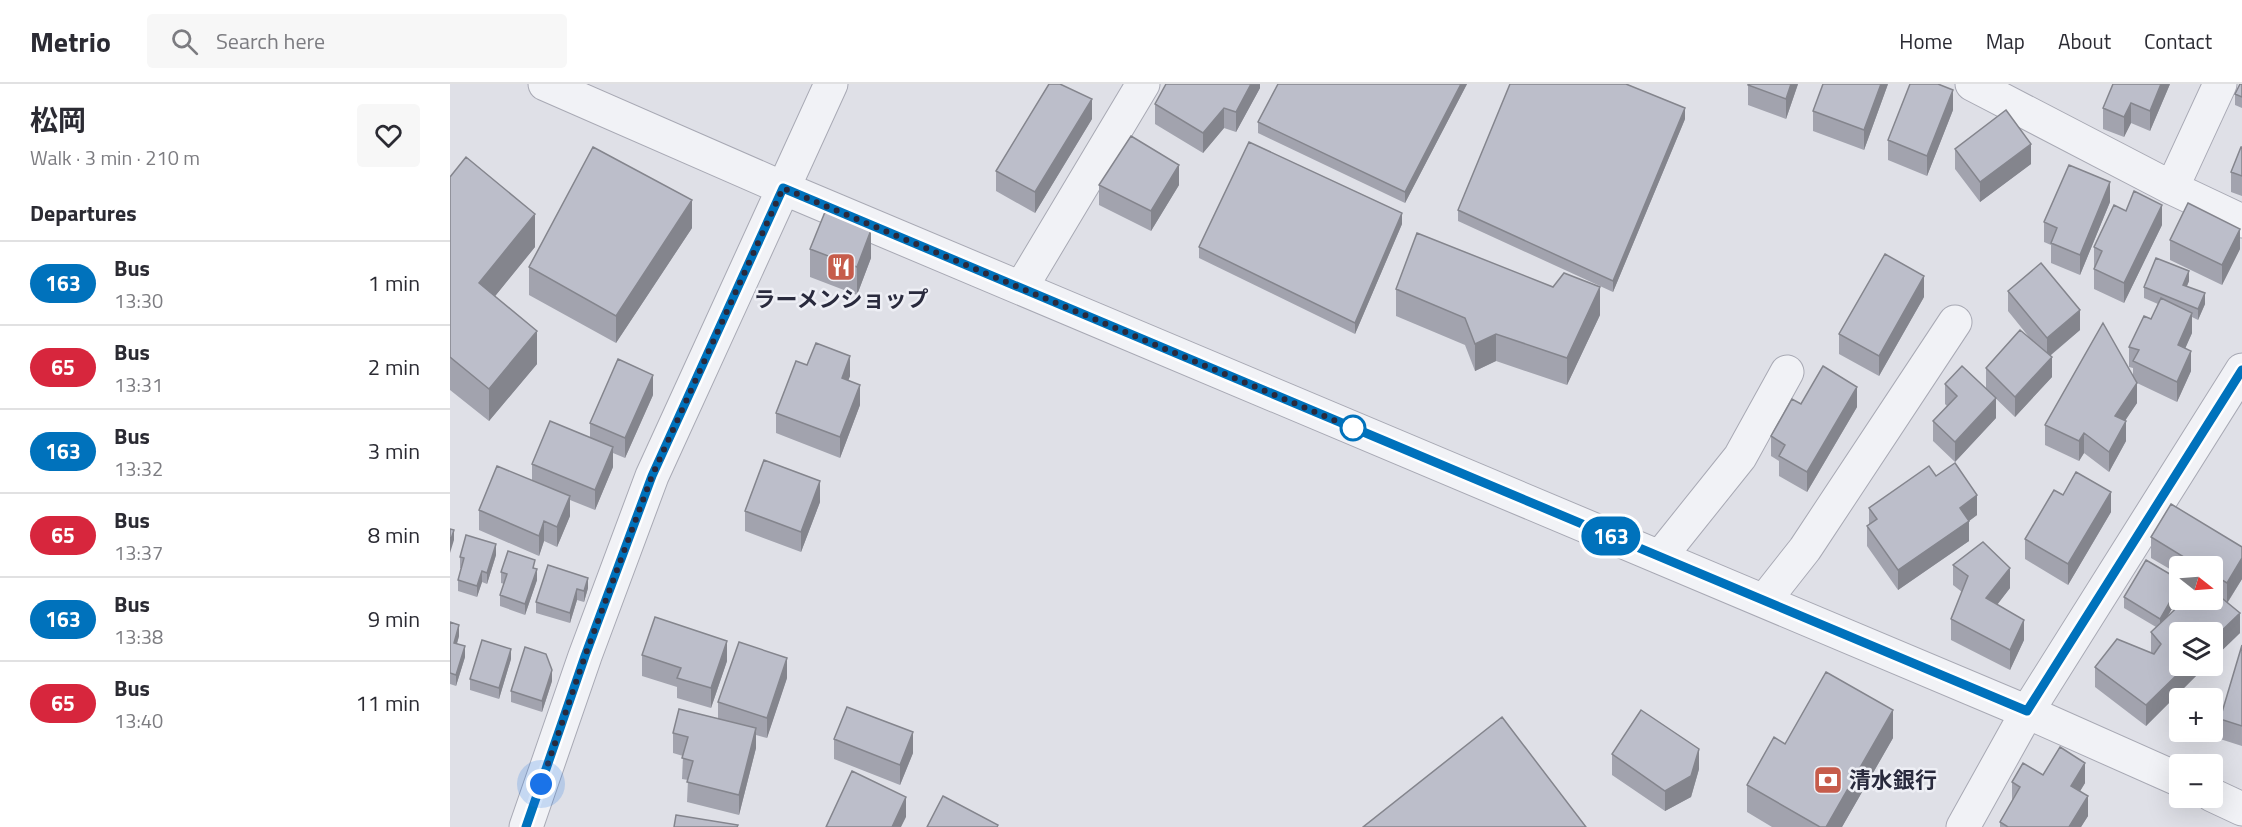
<!DOCTYPE html>
<html lang="en">
<head>
<meta charset="utf-8">
<style>
  body { margin:0; font-family:"Titillium Web","Noto Sans JP",sans-serif; background:#f7f7f7; color:#2b2b33; height:100vh; display:flex; flex-direction:column; font-size:22px; white-space:nowrap }
  * { box-sizing:border-box; margin:0 }
  p { font-size:20px; color:#7c7c81 }
  .icon { flex:none; width:33px; height:33px; fill:none; stroke:currentColor; stroke-width:2; stroke-linecap:round; stroke-linejoin:round }
  .map { position:relative; flex:1; overflow:hidden }
  .sheet { display:flex; flex-direction:column; background:#fff; width:450px }
  .sheet>* { flex:none }
  .badge { padding:0 12px; border-radius:20px; font-size:21px; line-height:39px }
  .needle { width:39px; rotate:107deg }
  .tools { position:absolute; left:1719px; top:472px; display:grid; gap:12px }
  .tools a { display:grid; place-items:center; width:54px; height:54px; border-radius:6px; background:#fff; box-shadow:0 6px 24px #0002; font-size:30px }
  .you { position:absolute; width:30px; height:30px; margin:-15px; border:4px solid #fff; border-radius:50%; background:#1a73e8; box-shadow:0 0 0 9px #1a73e833 }
  .map>.badge { position:absolute; translate:-50% -50%; box-shadow:0 0 0 3px #fff }
  h2 { padding:0 30px; font-size:22px; line-height:54px }
  .round { display:grid; place-items:center; flex:none; width:63px; height:63px; border-radius:6px; background:#f7f7f7 }
  .summary { display:flex; align-items:center; justify-content:space-between; height:102px; padding:0 30px }
  h1 { font-size:28px; font-weight:700; line-height:45px }
  ul { padding:0; list-style:none }
  li { display:flex; align-items:center; gap:18px; height:84px; padding:0 30px; border-top:2px solid #e1e1e2 }
  li div { flex:1 }
  li b { display:block; font-size:22px }
  li em { font-style:normal }
  li .badge { min-width:66px; font-weight:700; text-align:center }
  header { display:flex; align-items:center; gap:36px; box-sizing:border-box; height:84px; padding:0 30px; background:#fff; border-bottom:2px solid #e1e1e2 }
  header strong { font-size:28px }
  nav { display:flex; gap:33px; margin-inline-start:auto; font-size:21px }
  .search { width:420px; height:54px; background:#f7f7f7; display:flex; align-items:center; gap:15px; box-sizing:border-box; padding:0 21px; border-radius:6px; color:#7c7c81; font-size:22px }
  main { display:flex; flex:1; min-height:0 }
  .map>svg:first-child { display:block }
  .lines { fill:none; stroke-linecap:round; stroke-linejoin:round }
  .minor-casing { stroke:#a8a9b4; stroke-width:35 }
  .minor { stroke:#f1f2f6; stroke-width:33 }
  .wall { fill:#a2a3ae }
  .shaded-wall { fill:#84858d }
  .building { fill:#bcbeca; stroke:#84858d; stroke-width:1.5 }
  .line-casing { stroke:#fff; stroke-width:14 }
  .line { stroke:#0072bc; stroke-width:9 }
  .walk { stroke:#292a3d; stroke-width:6; stroke-dasharray:0 10.8 }
  .stop-dot { fill:#fff; stroke:#0072bc; stroke-width:3 }
  .labels { text-anchor:middle; dominant-baseline:central; stroke-width:5; stroke-linejoin:round; paint-order:stroke }
  .poi-label { font-size:22px; font-weight:bold; fill:#292a3d; stroke:#eeeff5 }
</style>
</head>
<body>
<header>
<strong>Metrio</strong>
<div class="search"><svg class="icon" aria-label="search" viewBox="0 0 24 24"><circle cx="10" cy="10" r="6"/><path d="M15 15l6 6"/></svg>Search here</div>
<nav><a>Home</a><a>Map</a><a>About</a><a>Contact</a></nav>
</header>
<main>
<section class="sheet">
<div class="summary"><div><h1>松岡</h1><p>Walk · 3 min · 210 m</p></div><a class="round"><svg class="icon" aria-label="heart" viewBox="0 0 24 24"><path d="M12 20l-8-8c-3-5 5-10 8-4 3-6 11-1 8 4z"/></svg></a></div>
<h2>Departures</h2>
<ul>
<li><span class="badge" style="background:#0072bc;color:#fff">163</span><div><b>Bus</b><p>13:30</p></div><em>1 min</em></li>
<li><span class="badge" style="background:#d7263d;color:#fff">65</span><div><b>Bus</b><p>13:31</p></div><em>2 min</em></li>
<li><span class="badge" style="background:#0072bc;color:#fff">163</span><div><b>Bus</b><p>13:32</p></div><em>3 min</em></li>
<li><span class="badge" style="background:#d7263d;color:#fff">65</span><div><b>Bus</b><p>13:37</p></div><em>8 min</em></li>
<li><span class="badge" style="background:#0072bc;color:#fff">163</span><div><b>Bus</b><p>13:38</p></div><em>9 min</em></li>
<li><span class="badge" style="background:#d7263d;color:#fff">65</span><div><b>Bus</b><p>13:40</p></div><em>11 min</em></li>
</ul>
</section>
<div class="map">
<svg width="1792" height="743" viewBox="0 0 1792 743">
  <rect width="100%" height="100%" fill="#dfe0e7"/>
  <g class="lines">
    <g class="minor-casing">
      <path id="minor" d="M 95,0 L 333,104 L 1577,628 L 1730,696
        M 1522,0 L 1722,104 L 1792,137
        M 1722,104 L 1770,0
        M 571,204 L 693,0
        M 1210,473 L 1290,373 L 1337,288
        M 1314,517 L 1355,465 L 1505,238
        M 1762,711 L 1792,725
        M 76,743 L 135,572 L 202,392 L 381,0
        M 1513,743 L 1577,628 L 1792,286"/>
    </g>
    <use href="#minor" class="minor"/>
  </g>
  <path class="wall" d="M 810,0 L 810,4 L 786,48 L 774,44 L 753,69 L 705,40 L 705,20 Z
    M 1017,0 L 955,119 L 808,49 L 808,38 Z
    M 1348,0 L 1336,35 L 1298,21 L 1298,1 Z
    M 1438,0 L 1414,66 L 1363,47 L 1363,27 Z
    M 1720,0 L 1700,47 L 1681,39 L 1674,53 L 1653,45 L 1653,24 Z
    M 1792,0 L 1792,24 L 1785,21 L 1785,10 Z
    M 1503,26 L 1477,92 L 1438,76 L 1438,56 Z
    M 642,35 L 585,129 L 546,107 L 546,87 Z
    M 1235,35 L 1163,208 L 1008,137 L 1008,126 Z
    M 1792,63 L 1792,112 L 1781,108 L 1781,88 Z
    M 1505,65 L 1581,80 L 1530,118 L 1505,85 Z
    M 0,93 L 85,163 L 45,212 L 87,280 L 39,337 L 0,306 Z
    M 649,101 L 729,101 L 701,147 L 649,121 Z
    M 1660,118 L 1630,191 L 1601,179 L 1601,161 L 1594,158 L 1594,138 Z
    M 952,140 L 905,250 L 749,174 L 749,163 Z
    M 1712,141 L 1674,219 L 1644,205 L 1644,163 Z
    M 242,144 L 166,259 L 79,211 L 79,183 Z
    M 1720,156 L 1790,165 L 1772,201 L 1720,176 Z
    M 360,165 L 421,174 L 407,211 L 360,193 Z
    M 1739,197 L 1737,202 L 1755,220 L 1748,236 L 1742,233 L 1742,249 L 1735,264 L 1741,287 L 1727,318 L 1687,299 L 1687,319 L 1675,336 L 1676,357 L 1659,388 L 1634,369 L 1629,377 L 1595,361 L 1595,341 L 1683,292 L 1683,284 L 1679,283 L 1679,263 L 1701,235 L 1708,220 L 1694,214 L 1694,203 Z
    M 946,205 L 1150,231 L 1117,301 L 1046,277 L 1025,287 L 1015,261 L 946,232 Z
    M 1558,207 L 1630,246 L 1600,272 L 1602,293 L 1565,333 L 1536,305 L 1536,284 L 1583,258 L 1558,227 Z
    M 1474,213 L 1429,292 L 1389,270 L 1389,250 Z
    M 357,281 L 400,292 L 398,296 L 410,321 L 390,374 L 326,349 L 326,329 Z
    M 1495,300 L 1546,334 L 1505,378 L 1483,357 L 1483,337 L 1497,322 L 1495,320 Z
    M 203,311 L 175,374 L 163,369 L 163,383 L 145,426 L 120,416 L 120,432 L 107,463 L 94,457 L 89,472 L 29,446 L 29,426 L 82,397 L 82,380 L 140,354 L 140,339 Z
    M 1351,320 L 1407,323 L 1357,408 L 1329,392 L 1329,377 L 1321,372 L 1321,352 Z
    M 1486,392 L 1527,431 L 1519,437 L 1519,457 L 1448,506 L 1417,462 L 1417,442 L 1419,441 L 1419,424 Z
    M 1613,411 L 1661,428 L 1618,501 L 1575,475 L 1575,455 Z
    M 370,418 L 351,468 L 295,447 L 295,427 Z
    M 1701,453 L 1792,463 L 1792,495 L 1778,518 L 1790,549 L 1762,576 L 1762,549 L 1730,582 L 1756,582 L 1696,642 L 1645,603 L 1645,583 L 1703,570 L 1701,568 L 1701,548 L 1706,543 L 1674,524 L 1674,513 L 1730,496 L 1730,511 L 1717,533 L 1762,516 L 1762,483 L 1730,483 L 1730,491 L 1701,474 Z
    M 46,471 L 37,500 L 32,498 L 27,513 L 8,507 L 8,496 L 11,484 L 10,484 L 10,473 Z
    M 1503,481 L 1560,504 L 1547,521 L 1574,556 L 1560,586 L 1501,556 L 1501,535 L 1512,508 L 1503,501 Z
    M 85,485 L 87,496 L 75,531 L 50,522 L 50,511 L 54,500 L 51,499 L 51,488 Z
    M 138,494 L 138,504 L 134,518 L 127,516 L 120,539 L 86,529 L 86,518 Z
    M 0,538 L 9,552 L 7,560 L 15,573 L 6,602 L 0,600 Z
    M 1792,561 L 1792,662 L 1770,655 L 1770,635 Z
    M 192,571 L 277,577 L 261,624 L 227,614 L 227,603 L 192,592 Z
    M 61,575 L 49,615 L 20,606 L 20,595 Z
    M 337,594 L 317,654 L 306,651 L 306,664 L 289,731 L 237,718 L 238,696 L 232,695 L 233,672 L 223,669 L 223,649 L 268,635 L 268,618 Z
    M 102,597 L 92,628 L 61,618 L 61,607 Z
    M 1443,654 L 1392,743 L 1322,743 L 1297,728 L 1297,701 L 1335,660 Z
    M 384,655 L 463,669 L 450,701 L 384,675 Z
    M 1162,670 L 1249,685 L 1241,713 L 1215,727 L 1162,691 Z
    M 1593,691 L 1635,699 L 1630,707 L 1638,732 L 1631,743 L 1550,743 L 1550,738 L 1562,718 L 1562,698 Z"/>
  <path class="shaded-wall" d="M 801,0 L 810,0 L 810,4 L 786,48 L 786,28 Z
    M 1011,0 L 1017,0 L 955,119 L 955,108 Z
    M 1341,0 L 1348,0 L 1336,35 L 1336,15 Z
    M 1431,0 L 1438,0 L 1414,66 L 1414,46 Z
    M 1711,0 L 1720,0 L 1700,47 L 1700,27 Z
    M 1503,6 L 1503,26 L 1477,92 L 1477,72 Z
    M 642,15 L 642,35 L 585,129 L 585,108 Z
    M 1681,19 L 1681,39 L 1674,53 L 1674,33 Z
    M 774,24 L 774,44 L 753,69 L 753,49 Z
    M 1235,24 L 1235,35 L 1163,208 L 1163,197 Z
    M 1581,60 L 1581,80 L 1530,118 L 1530,98 Z
    M 729,81 L 729,101 L 701,147 L 701,127 Z
    M 1660,98 L 1660,118 L 1630,191 L 1630,171 Z
    M 242,116 L 242,144 L 166,259 L 166,232 Z
    M 1712,121 L 1712,141 L 1674,219 L 1674,199 Z
    M 952,129 L 952,140 L 905,250 L 905,239 Z
    M 85,130 L 85,163 L 29,232 L 29,199 Z
    M 1790,145 L 1790,165 L 1772,201 L 1772,181 Z
    M 421,146 L 421,174 L 407,211 L 407,183 Z
    M 1739,187 L 1739,197 L 1733,211 L 1733,201 Z
    M 1474,192 L 1474,213 L 1429,292 L 1429,272 Z
    M 1150,203 L 1150,231 L 1117,301 L 1117,274 Z
    M 1755,209 L 1755,220 L 1748,236 L 1748,225 Z
    M 1630,226 L 1630,246 L 1597,274 L 1597,254 Z
    M 1742,229 L 1742,249 L 1728,281 L 1728,261 Z
    M 87,247 L 87,280 L 39,337 L 39,305 Z
    M 1046,250 L 1046,277 L 1025,287 L 1025,260 Z
    M 1741,267 L 1741,287 L 1727,318 L 1727,298 Z
    M 400,272 L 400,292 L 392,314 L 392,294 Z
    M 1602,273 L 1602,293 L 1565,333 L 1565,313 Z
    M 203,291 L 203,311 L 175,374 L 175,354 Z
    M 1687,299 L 1687,319 L 1665,352 L 1665,332 Z
    M 410,301 L 410,321 L 390,374 L 390,353 Z
    M 1407,303 L 1407,323 L 1357,408 L 1357,388 Z
    M 1546,314 L 1546,334 L 1505,378 L 1505,358 Z
    M 1676,337 L 1676,357 L 1659,388 L 1659,368 Z
    M 1634,349 L 1634,369 L 1629,377 L 1629,357 Z
    M 163,363 L 163,383 L 145,426 L 145,406 Z
    M 370,397 L 370,418 L 351,468 L 351,448 Z
    M 1661,408 L 1661,428 L 1618,501 L 1618,480 Z
    M 1527,411 L 1527,431 L 1519,437 L 1519,457 L 1448,506 L 1448,486 L 1510,424 Z
    M 120,412 L 120,432 L 107,463 L 107,443 Z
    M 94,437 L 94,457 L 89,472 L 89,452 Z
    M 4,446 L 4,456 L 0,469 L 0,458 Z
    M 46,460 L 46,471 L 37,500 L 37,489 Z
    M 1792,474 L 1792,495 L 1777,519 L 1777,499 Z
    M 1560,484 L 1560,504 L 1536,535 L 1536,514 Z
    M 87,485 L 87,496 L 75,531 L 75,520 Z
    M 32,487 L 32,498 L 27,513 L 27,502 Z
    M 138,494 L 138,504 L 134,518 L 134,507 Z
    M 1730,500 L 1730,511 L 1710,545 L 1710,535 Z
    M 127,505 L 127,516 L 120,539 L 120,529 Z
    M 1790,529 L 1790,549 L 1762,576 L 1762,556 Z
    M 1574,536 L 1574,556 L 1560,586 L 1560,566 Z
    M 9,541 L 9,552 L 4,569 L 4,559 Z
    M 277,557 L 277,577 L 261,624 L 261,604 Z
    M 15,562 L 15,573 L 6,602 L 6,591 Z
    M 61,565 L 61,575 L 49,615 L 49,604 Z
    M 337,574 L 337,594 L 317,654 L 317,634 Z
    M 1736,582 L 1756,582 L 1696,642 L 1696,621 Z
    M 102,586 L 102,597 L 92,628 L 92,617 Z
    M 1443,626 L 1443,654 L 1392,743 L 1376,743 Z
    M 306,644 L 306,664 L 289,731 L 289,711 Z
    M 463,648 L 463,669 L 450,701 L 450,681 Z
    M 1249,665 L 1249,685 L 1241,713 L 1215,727 L 1215,707 Z
    M 1635,679 L 1635,699 L 1621,722 L 1621,702 Z
    M 1638,712 L 1638,732 L 1631,743 L 1619,743 Z
    M 456,713 L 456,733 L 451,743 L 442,743 Z"/>
  <path class="building" d="M 599,0 L 610,0 L 642,15 L 585,108 L 546,87 Z
    M 716,0 L 801,0 L 786,28 L 774,24 L 753,49 L 705,20 Z
    M 828,0 L 1011,0 L 955,108 L 808,38 Z
    M 1060,0 L 1176,0 L 1235,24 L 1163,197 L 1008,126 Z
    M 1298,0 L 1341,0 L 1336,15 L 1298,1 Z
    M 1373,0 L 1431,0 L 1414,46 L 1363,27 Z
    M 1460,0 L 1488,0 L 1503,6 L 1477,72 L 1438,56 Z
    M 1663,0 L 1711,0 L 1700,27 L 1681,19 L 1674,33 L 1653,24 Z
    M 1790,0 L 1792,0 L 1792,13 L 1785,10 Z
    M 1556,26 L 1581,60 L 1530,98 L 1505,65 Z
    M 681,52 L 729,81 L 701,127 L 649,101 Z
    M 799,58 L 952,129 L 905,239 L 749,163 Z
    M 143,63 L 242,116 L 166,232 L 79,183 Z
    M 1791,63 L 1792,63 L 1792,92 L 1781,88 Z
    M 16,73 L 85,130 L 29,199 L 87,247 L 39,305 L 0,273 L 0,93 Z
    M 1619,81 L 1660,98 L 1630,171 L 1601,159 L 1607,144 L 1594,138 Z
    M 1684,107 L 1712,121 L 1674,199 L 1644,185 L 1652,167 L 1644,163 L 1664,121 L 1676,127 Z
    M 1738,119 L 1790,145 L 1772,181 L 1720,156 Z
    M 375,128 L 421,146 L 407,183 L 360,165 Z
    M 967,149 L 1103,203 L 1114,189 L 1150,203 L 1117,274 L 1046,250 L 1025,260 L 1015,234 L 946,205 Z
    M 1435,170 L 1474,192 L 1429,272 L 1389,250 Z
    M 1706,174 L 1739,187 L 1733,201 L 1755,209 L 1748,225 L 1694,203 Z
    M 1591,179 L 1630,226 L 1597,254 L 1558,207 Z
    M 1711,214 L 1742,229 L 1728,261 L 1741,267 L 1727,298 L 1683,277 L 1689,266 L 1679,263 L 1694,232 L 1701,235 Z
    M 1653,239 L 1687,299 L 1665,332 L 1676,337 L 1659,368 L 1634,349 L 1629,357 L 1595,341 Z
    M 1570,246 L 1602,273 L 1565,313 L 1536,284 Z
    M 366,259 L 400,272 L 392,294 L 410,301 L 390,353 L 326,329 L 346,277 L 357,281 Z
    M 168,275 L 203,291 L 175,354 L 140,339 Z
    M 1373,282 L 1407,303 L 1357,388 L 1329,372 L 1335,361 L 1321,352 L 1342,315 L 1351,320 Z
    M 1512,282 L 1546,314 L 1505,358 L 1483,337 L 1507,312 L 1495,300 Z
    M 100,337 L 163,363 L 145,406 L 82,380 Z
    M 314,376 L 370,397 L 351,448 L 295,427 Z
    M 1505,379 L 1527,411 L 1510,424 L 1519,437 L 1448,486 L 1417,442 L 1427,435 L 1419,424 L 1479,382 L 1486,392 Z
    M 47,382 L 120,412 L 107,443 L 94,437 L 89,452 L 29,426 Z
    M 1626,388 L 1661,408 L 1618,480 L 1575,455 L 1604,406 L 1613,411 Z
    M 1721,420 L 1792,463 L 1792,474 L 1777,499 L 1762,490 L 1762,483 L 1750,483 L 1701,453 Z
    M 0,445 L 4,446 L 0,458 Z
    M 16,451 L 46,460 L 37,489 L 32,487 L 27,502 L 8,496 L 14,474 L 10,473 Z
    M 1533,458 L 1560,484 L 1536,514 L 1574,536 L 1560,566 L 1501,535 L 1518,492 L 1503,481 Z
    M 58,467 L 85,476 L 83,484 L 87,485 L 75,520 L 50,511 L 57,490 L 51,488 Z
    M 1696,476 L 1730,496 L 1730,500 L 1710,535 L 1674,513 Z
    M 98,481 L 138,494 L 134,507 L 127,505 L 120,529 L 86,518 Z
    M 1762,506 L 1790,529 L 1762,556 L 1762,549 L 1730,549 L 1730,582 L 1736,582 L 1696,621 L 1645,583 L 1667,555 L 1704,570 L 1711,560 L 1701,548 L 1735,516 L 1762,516 Z
    M 205,533 L 277,557 L 261,604 L 227,594 L 231,584 L 192,571 Z
    M 0,538 L 9,541 L 4,559 L 15,562 L 6,591 L 0,589 Z
    M 32,556 L 61,565 L 49,604 L 20,595 Z
    M 289,558 L 337,574 L 317,634 L 268,618 Z
    M 1792,561 L 1792,642 L 1770,635 Z
    M 75,563 L 96,570 L 102,586 L 92,617 L 61,607 Z
    M 1376,588 L 1443,626 L 1376,743 L 1370,743 L 1297,701 L 1324,653 L 1335,660 Z
    M 397,623 L 463,648 L 450,681 L 384,655 Z
    M 229,625 L 306,644 L 289,711 L 237,698 L 243,677 L 232,674 L 238,653 L 223,649 Z
    M 1191,626 L 1249,665 L 1241,692 L 1215,707 L 1162,670 Z
    M 1052,633 L 1136,743 L 913,743 Z
    M 1610,663 L 1635,679 L 1621,702 L 1638,712 L 1619,743 L 1558,743 L 1550,738 L 1570,703 L 1562,698 L 1573,679 L 1593,691 Z
    M 402,687 L 456,713 L 442,743 L 376,743 Z
    M 493,712 L 548,741 L 547,743 L 477,743 Z
    M 226,731 L 288,741 L 287,743 L 224,743 Z"/>
  <g class="lines">
    <g class="line-casing">
      <path id="line" d="M 76,743 L 135,572 L 202,392 L 333,104 L 1577,627 L 1792,286"/>
    </g>
    <use href="#line" class="line"/>
    <path class="walk" d="M 91,700 L 135,572 L 202,392 L 333,104 L 903,344"/>
  </g>
  <defs>
    <g id="restaurant-square" transform="scale(1.5)"><rect x="-9" y="-9" width="18" height="18" rx="4" fill="#c65c4b" stroke="#eeeff5"/><path d="M-5-6h1v4h1v-4h1v4h1v-4h1v5L-1.5 .5V6h-2V.5L-5-1ZM5-6V6H3V1.5H1.5Q1.5-4 5-6Z" fill="#fff"/></g>
    <g id="bank-square" transform="scale(1.5)"><rect x="-9" y="-9" width="18" height="18" rx="4" fill="#c65c4b" stroke="#eeeff5"/><path d="M-6-4H6V4H-6ZM0-2.3a2.3 2.3 0 1 0 0 4.6a2.3 2.3 0 1 0 0-4.6Z" fill="#fff"/></g>
  </defs>
  <g fill-rule="evenodd">
    <use href="#restaurant-square" x="391" y="183"/>
    <use href="#bank-square" x="1378" y="696"/>
  </g>
  <circle class="stop-dot" cx="903" cy="344" r="12"/>
  <g class="labels">
    <g class="poi-label">
      <text x="391" y="215">ラーメンショップ</text>
      <text x="1399" y="696" text-anchor="start">清水銀行</text>
    </g>
  </g>
</svg>
<div class="tools">
<a><svg class="needle" viewBox="-14 -14 28 28"><path d="M0-13l5 13h-10z" fill="#e53935"/><path d="M0 13l5-13h-10z" fill="#7c7c81"/></svg></a>
<a><svg class="icon" aria-label="layers" viewBox="0 0 24 24"><path d="M12 4l9 5-9 5-9-5zM3 14l9 5 9-5"/></svg></a>
<a>+</a>
<a>−</a>
</div>
<div class="you" style="left:91px;top:700px"></div>
<b class="badge" style="left:1161px;top:452px;background:#0072bc;color:#fff">163</b>
</div>
</main>
</body>
</html>
